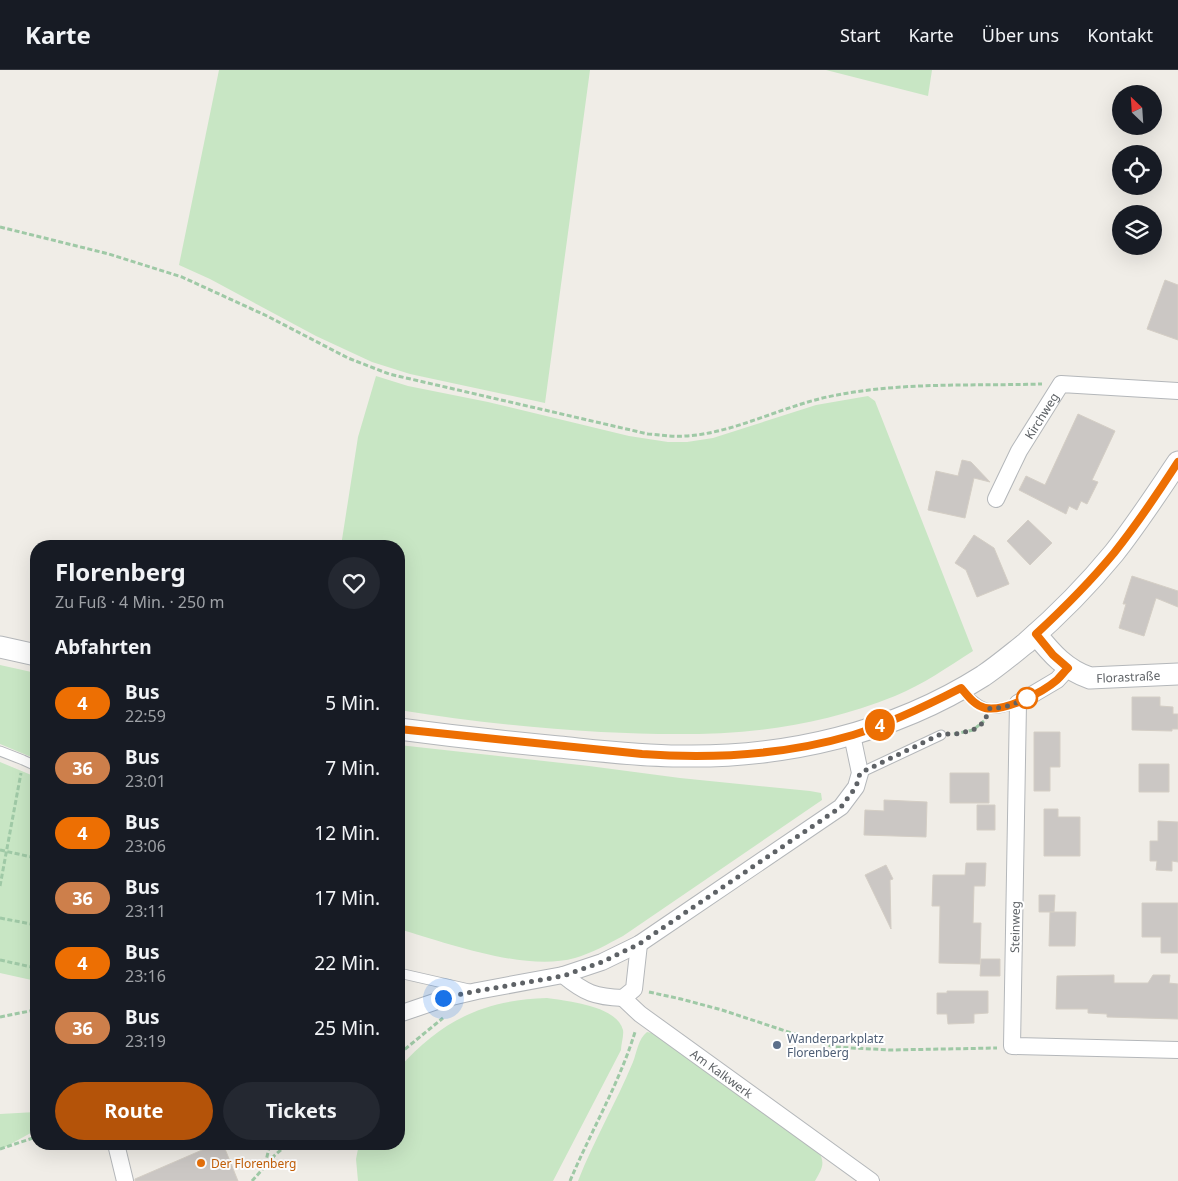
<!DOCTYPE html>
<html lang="de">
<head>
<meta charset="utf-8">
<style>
  body { margin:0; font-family:"Noto Sans",sans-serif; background:#242831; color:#f1f3f6; height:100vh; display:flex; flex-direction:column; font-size:19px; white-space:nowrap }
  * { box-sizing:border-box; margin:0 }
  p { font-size:16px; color:#9ea1a6 }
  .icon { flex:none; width:28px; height:28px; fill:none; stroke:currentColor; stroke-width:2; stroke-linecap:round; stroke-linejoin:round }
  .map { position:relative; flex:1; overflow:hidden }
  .panel { position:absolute; left:30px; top:470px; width:375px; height:610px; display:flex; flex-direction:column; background:#171b24; border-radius:20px; box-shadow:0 5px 20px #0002 }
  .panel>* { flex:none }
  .badge { padding:0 10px; border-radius:16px; font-size:18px; line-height:32px }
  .needle { width:32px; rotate:335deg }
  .tools { position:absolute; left:1112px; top:15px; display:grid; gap:10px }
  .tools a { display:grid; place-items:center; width:50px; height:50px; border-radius:50%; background:#171b24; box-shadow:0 5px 20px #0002; font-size:25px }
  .you { position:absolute; width:25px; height:25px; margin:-12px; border:4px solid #fff; border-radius:50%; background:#1a73e8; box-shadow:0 0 0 8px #1a73e833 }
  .map>.badge { position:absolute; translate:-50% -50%; box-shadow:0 0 0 2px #fff }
  h2 { padding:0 25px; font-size:19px; line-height:45px }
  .round { display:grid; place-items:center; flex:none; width:52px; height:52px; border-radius:26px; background:#242831 }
  .overview { display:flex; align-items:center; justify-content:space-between; height:85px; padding:0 25px }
  h1 { font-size:24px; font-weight:700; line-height:38px }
  .primary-button { display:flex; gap:10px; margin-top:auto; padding:10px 25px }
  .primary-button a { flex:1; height:58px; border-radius:30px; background:#b45309; color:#fff; font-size:20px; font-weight:700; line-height:58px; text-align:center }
  .primary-button a+a { background:#242831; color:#f1f3f6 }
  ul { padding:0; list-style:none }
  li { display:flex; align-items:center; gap:15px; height:65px; padding:0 25px }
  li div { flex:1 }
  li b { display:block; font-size:19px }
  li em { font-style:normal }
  li .badge { min-width:55px; font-weight:700; text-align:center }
  header { display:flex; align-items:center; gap:30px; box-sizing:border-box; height:70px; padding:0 25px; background:#171b24; border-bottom:1px solid #363941 }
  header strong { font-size:24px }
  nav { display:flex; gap:28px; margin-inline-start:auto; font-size:18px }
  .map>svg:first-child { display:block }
  .green { fill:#c8e6c4 }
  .building { fill:#cbc7c4; stroke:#d4cec5 }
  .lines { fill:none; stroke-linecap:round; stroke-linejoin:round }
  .service-casing { stroke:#b4b7ba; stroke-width:11 }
  .minor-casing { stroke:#b4b7ba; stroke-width:18 }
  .tertiary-casing { stroke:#b4b7ba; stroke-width:23 }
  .path { stroke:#9fc9a6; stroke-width:3; stroke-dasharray:5 2.5; stroke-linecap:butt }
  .service { stroke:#fff; stroke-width:9 }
  .minor { stroke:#fff; stroke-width:16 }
  .tertiary { stroke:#fff; stroke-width:21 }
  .line-casing { stroke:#fff; stroke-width:11 }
  .line { stroke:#ed6f03; stroke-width:8 }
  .walk { stroke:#5e6266; stroke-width:5; stroke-dasharray:0 9 }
  .stop-dot { fill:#fff; stroke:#ed6f03; stroke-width:2.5 }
  .service-dot { fill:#5c6f8a; stroke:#fff; stroke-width:2 }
  .food-dot { fill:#e8710a; stroke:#fff; stroke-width:2 }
  .labels { text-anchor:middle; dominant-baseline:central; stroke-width:4; stroke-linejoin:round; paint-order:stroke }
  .street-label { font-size:12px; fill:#5e6266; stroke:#fff }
  .service-label { font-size:12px; fill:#4e5e75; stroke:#fff; text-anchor:start }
  .food-label { font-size:12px; fill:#c56008; stroke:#fff; text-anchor:start }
</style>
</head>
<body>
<header>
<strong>Karte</strong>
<nav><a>Start</a><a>Karte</a><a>Über uns</a><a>Kontakt</a></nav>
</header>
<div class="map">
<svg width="1178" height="1111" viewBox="0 0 1178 1111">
  <rect width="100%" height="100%" fill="#f0ede7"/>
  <path class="green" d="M 219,0 L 590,0 L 545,333 L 410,304 L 372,292 L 316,266 L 210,209 L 179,195 Z
    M 826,0 L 932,0 L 928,26 Z
    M 376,306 L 408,316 L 488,332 L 629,366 L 668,372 L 687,372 L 713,368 L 816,335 L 868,326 L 875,331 L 973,581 C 948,597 922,615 895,626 C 796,666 706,667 601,662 C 533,658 466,651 399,640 L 399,476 L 341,476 L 358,367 Z
    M 0,595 L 36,603 L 36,689 L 0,674 Z
    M 399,675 L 589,696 L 680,708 L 810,721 L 821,723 L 822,730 L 623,866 C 608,874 592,883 575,888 C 525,902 447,873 399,859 Z
    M 0,692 L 36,707 L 36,911 L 0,903 Z
    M 547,928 C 568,931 617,936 623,960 C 624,966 621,974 621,980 L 553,1111 L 358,1111 L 356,1089 L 359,1074 L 399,1074 L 399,998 C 441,951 483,930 547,928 Z
    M 647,962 L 657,964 L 818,1080 C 826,1094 822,1098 815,1111 L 578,1111 C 594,1070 616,1033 633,992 C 637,982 638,969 647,962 Z
    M 36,1042 L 36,1060 L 0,1080 L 0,1044 Z"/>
  <path class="building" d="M 1165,210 L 1178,215 L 1178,270 L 1147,259 Z
    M 1078,344 L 1115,361 L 1092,410 L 1098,412 L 1087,434 L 1081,431 L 1077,440 L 1069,436 L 1066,444 L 1019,420 L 1026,406 L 1045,415 Z
    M 962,390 L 971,392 L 990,412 L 974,408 L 965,448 L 928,440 L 936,401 L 958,406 Z
    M 1028,450 L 1052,473 L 1030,495 L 1007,471 Z
    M 974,465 L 994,478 L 1009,514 L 977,527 L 966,500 L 955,493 Z
    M 1132,506 L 1178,521 L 1178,537 L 1156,528 L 1144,566 L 1119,558 L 1126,534 L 1123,534 Z
    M 1132,627 L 1160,627 L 1160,636 L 1173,637 L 1173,644 L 1178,644 L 1178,659 L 1172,659 L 1172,661 L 1132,660 Z
    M 1034,662 L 1060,662 L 1060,697 L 1050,697 L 1050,721 L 1034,721 Z
    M 1139,694 L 1169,694 L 1169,722 L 1139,722 Z
    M 950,703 L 989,703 L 989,733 L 950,733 Z
    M 884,730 L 927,732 L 926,767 L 864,765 L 865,740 L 884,741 Z
    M 977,735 L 995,735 L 995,760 L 977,760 Z
    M 1044,739 L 1058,739 L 1058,747 L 1080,747 L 1080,786 L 1044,786 Z
    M 1158,751 L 1178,752 L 1178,792 L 1172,791 L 1172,801 L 1156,800 L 1157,791 L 1150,791 L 1150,771 L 1158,771 Z
    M 966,793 L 986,793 L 985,816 L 974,816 L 973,853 L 981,853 L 980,894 L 939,893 L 940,836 L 932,836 L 933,805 L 965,805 Z
    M 886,795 L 893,809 L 890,810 L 891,859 L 865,805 Z
    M 1039,825 L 1055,825 L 1054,842 L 1039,842 Z
    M 1142,833 L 1178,833 L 1178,883 L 1161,883 L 1161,867 L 1142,867 Z
    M 1050,842 L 1076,842 L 1075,876 L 1049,876 Z
    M 981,889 L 1000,889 L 1000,906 L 980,906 Z
    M 1114,905 L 1114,913 L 1148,913 L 1153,905 L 1170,905 L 1169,913 L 1178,914 L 1178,949 L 1107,947 L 1107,944 L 1088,943 L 1088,939 L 1056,939 L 1057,906 Z
    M 947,921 L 988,921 L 988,943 L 974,944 L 974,953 L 948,954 L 947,944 L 937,944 L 937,923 L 947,923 Z
    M 216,1074 L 223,1074 L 238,1111 L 135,1111 L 135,1109 Z"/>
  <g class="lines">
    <g class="service-casing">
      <path id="service" d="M 961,619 C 983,642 989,642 1018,633
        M 0,681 L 23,690 L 36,696
        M 860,703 L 941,665
        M 399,903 L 469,919"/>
    </g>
    <g class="minor-casing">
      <g id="minor">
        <path id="s1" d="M 996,429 L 1019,381 L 1061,314 L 1178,321"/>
        <path d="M 1068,598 L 1057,610 L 1018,633 L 1012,976 L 1178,980"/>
        <path id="s2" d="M 639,874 L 634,919 L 623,928 L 640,944 L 871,1111"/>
        <path d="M 563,905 C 585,923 595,927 623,928"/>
        <path d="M 399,944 L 443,929 L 477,921 L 563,905 L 602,892 L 639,874 L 841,737 L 856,717 L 860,703 L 852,665"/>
        <path d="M 116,1074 L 125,1111"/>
      </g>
    </g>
    <g class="tertiary-casing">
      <g id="tertiary">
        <path id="s3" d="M 1036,564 C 1051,583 1066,600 1090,608 L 1178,604"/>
        <path d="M 0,577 L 36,585"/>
        <path d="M 399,659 C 452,666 506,672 559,677 C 599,681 640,686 680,686 C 786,688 893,663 983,606 C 998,596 1012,584 1026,573 C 1057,546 1087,516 1114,483 C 1137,454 1157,423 1178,392"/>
      </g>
    </g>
    <path class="path" d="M 0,157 L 109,184 L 182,207 L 267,246 L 348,288 L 389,304 L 648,364 C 661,365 673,367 686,366 C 736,363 786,334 837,325 C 904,312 974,316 1042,314
      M 954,664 L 973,660 L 984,651
      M 0,780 L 36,788
      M 0,816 L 21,703
      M 0,848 L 36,855
      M 0,890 L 36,898
      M 649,922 L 681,929 L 722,940 L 834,977 L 890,980 L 997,978
      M 0,947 L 30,941 L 36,941
      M 399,984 L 443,948
      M 0,1079 L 36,1067
      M 265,1095 L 270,1074
      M 252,1111 L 275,1085 L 288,1074
      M 570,1111 C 591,1061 619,1014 635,962"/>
    <use href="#service" class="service"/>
    <use href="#minor" class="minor"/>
    <use href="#tertiary" class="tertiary"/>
  </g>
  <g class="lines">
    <g class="line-casing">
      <path id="line" d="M 399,659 L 642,684 C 712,689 785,685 853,665 C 891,653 926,636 961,618 C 968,626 975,636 985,638 C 1005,642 1043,622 1057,610 C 1061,606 1064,602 1068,598 L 1053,585 L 1036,564 C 1063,539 1090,512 1114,483 C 1137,454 1158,423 1178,392"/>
    </g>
    <use href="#line" class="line"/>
    <path class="walk" d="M 443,928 L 477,921 L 563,906 L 602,892 L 639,874 L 841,737 L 856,717 L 860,703 L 941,664 L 956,664 L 973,660 L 984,652 L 990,638 C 1005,639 1018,632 1027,628"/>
  </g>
  <circle class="stop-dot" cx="1027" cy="628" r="10"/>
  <circle class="service-dot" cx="777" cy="975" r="5"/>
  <circle class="food-dot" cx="201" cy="1093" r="5"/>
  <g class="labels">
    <g class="street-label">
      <text stroke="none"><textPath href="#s1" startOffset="95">Kirchweg</textPath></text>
      <text stroke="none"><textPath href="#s3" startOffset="109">Florastraße</textPath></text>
      <text transform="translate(1015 857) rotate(-89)">Steinweg</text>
      <text stroke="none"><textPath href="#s2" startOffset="184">Am Kalkwerk</textPath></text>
    </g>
    <g class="service-label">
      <text x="787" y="968">Wanderparkplatz<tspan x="787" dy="14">Florenberg</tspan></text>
    </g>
    <g class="food-label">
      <text x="211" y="1093">Der Florenberg</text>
    </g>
  </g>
</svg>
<div class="tools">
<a><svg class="needle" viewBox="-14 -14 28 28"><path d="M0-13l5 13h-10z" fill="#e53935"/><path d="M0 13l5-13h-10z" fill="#9ea1a6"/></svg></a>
<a><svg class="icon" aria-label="locate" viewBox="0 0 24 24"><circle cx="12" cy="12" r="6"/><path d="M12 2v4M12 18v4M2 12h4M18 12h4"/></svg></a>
<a><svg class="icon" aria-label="layers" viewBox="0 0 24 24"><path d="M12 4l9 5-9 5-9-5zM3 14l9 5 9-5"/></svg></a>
</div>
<div class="you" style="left:443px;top:928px"></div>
<b class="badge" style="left:880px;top:655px;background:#ed6f03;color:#fff">4</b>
<section class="panel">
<div class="overview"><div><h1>Florenberg</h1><p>Zu Fuß · 4 Min. · 250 m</p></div><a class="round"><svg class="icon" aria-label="heart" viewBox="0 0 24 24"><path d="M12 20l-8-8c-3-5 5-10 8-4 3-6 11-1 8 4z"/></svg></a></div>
<h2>Abfahrten</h2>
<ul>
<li><span class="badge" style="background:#ed6f03;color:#fff">4</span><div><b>Bus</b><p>22:59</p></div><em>5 Min.</em></li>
<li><span class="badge" style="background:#cd7f4b;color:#fff">36</span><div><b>Bus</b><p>23:01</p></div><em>7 Min.</em></li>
<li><span class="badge" style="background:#ed6f03;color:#fff">4</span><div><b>Bus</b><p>23:06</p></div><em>12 Min.</em></li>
<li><span class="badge" style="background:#cd7f4b;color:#fff">36</span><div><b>Bus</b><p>23:11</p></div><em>17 Min.</em></li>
<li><span class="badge" style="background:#ed6f03;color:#fff">4</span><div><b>Bus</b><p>23:16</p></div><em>22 Min.</em></li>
<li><span class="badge" style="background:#cd7f4b;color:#fff">36</span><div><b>Bus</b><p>23:19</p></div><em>25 Min.</em></li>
</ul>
<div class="primary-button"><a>Route</a><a>Tickets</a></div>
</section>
</div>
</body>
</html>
